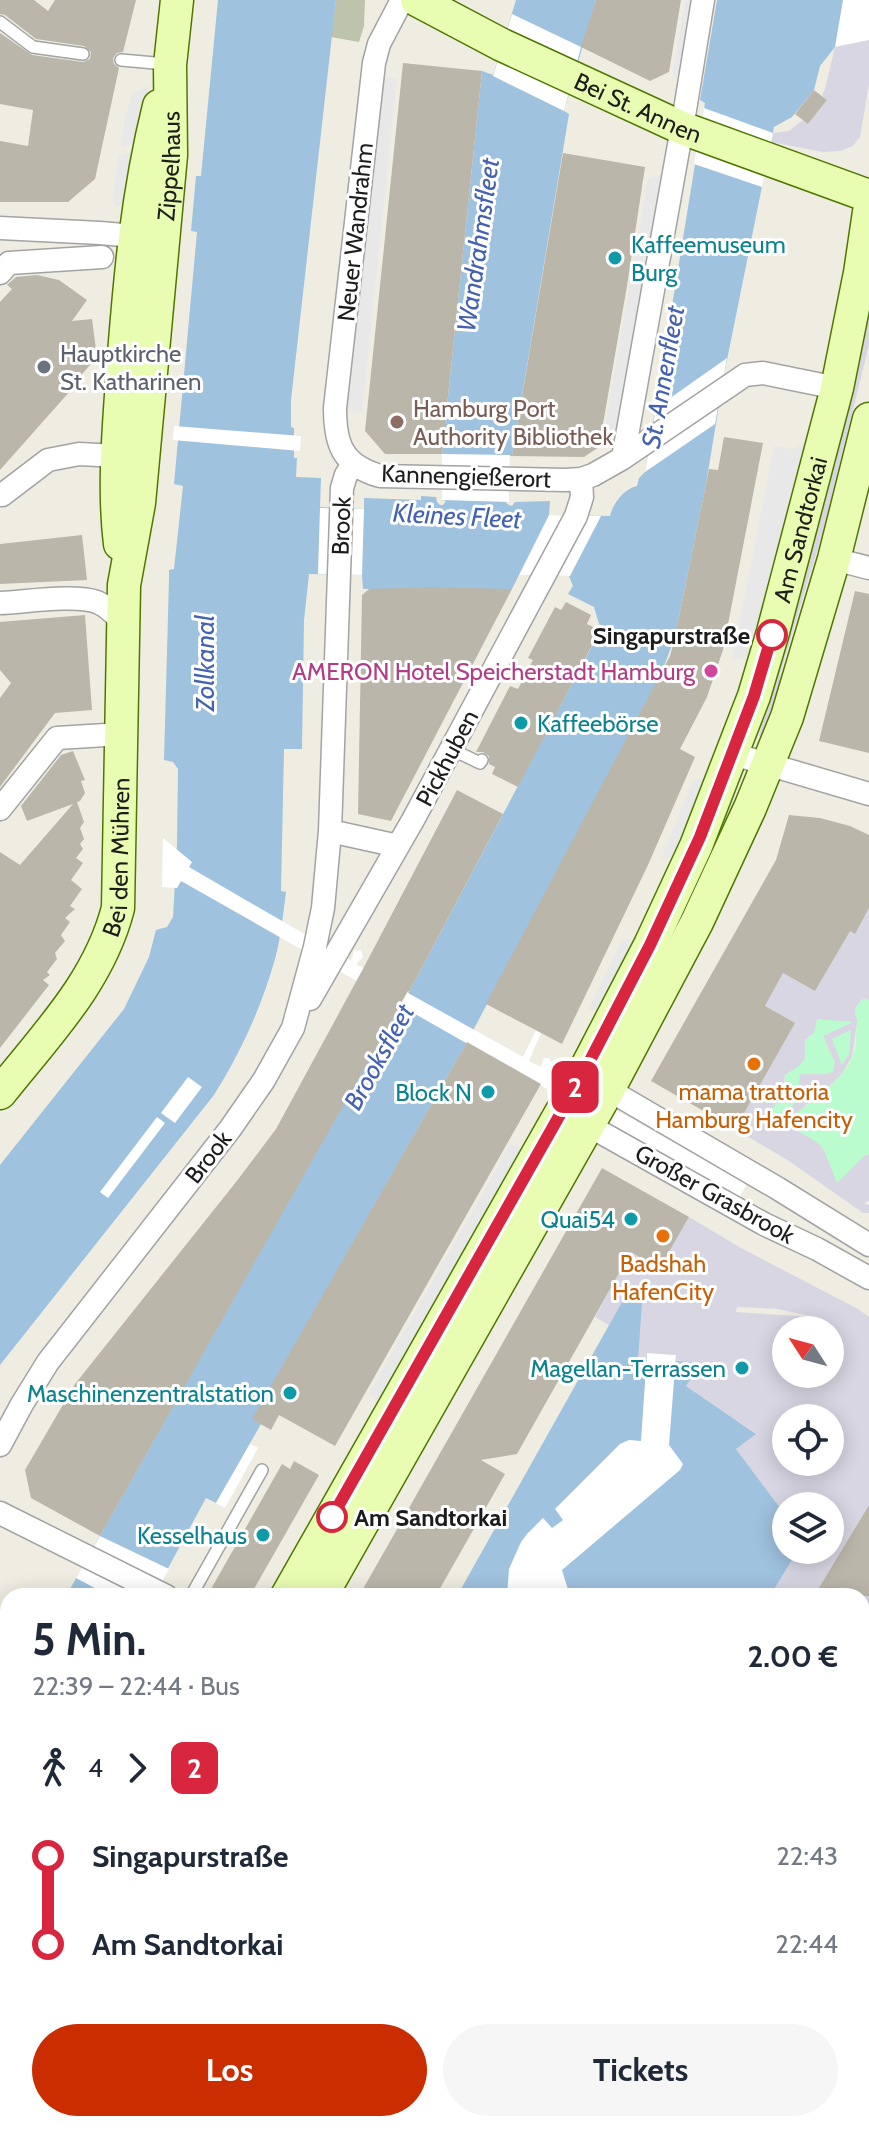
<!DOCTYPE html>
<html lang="de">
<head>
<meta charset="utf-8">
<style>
  body { margin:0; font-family:Cabin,sans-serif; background:#f6f6f7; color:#1f2937; height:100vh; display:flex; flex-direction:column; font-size:30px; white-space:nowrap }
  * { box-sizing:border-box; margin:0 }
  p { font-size:26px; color:#747a83 }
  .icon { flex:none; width:44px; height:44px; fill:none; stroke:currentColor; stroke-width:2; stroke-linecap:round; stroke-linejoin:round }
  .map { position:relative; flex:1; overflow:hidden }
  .sheet { position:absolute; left:0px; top:1588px; width:870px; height:544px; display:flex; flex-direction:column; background:#fff; border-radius:24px 24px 0 0; box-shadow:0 4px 20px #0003 }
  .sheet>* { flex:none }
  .badge { padding:0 16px; border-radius:12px; font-size:28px; line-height:52px }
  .needle { width:52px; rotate:306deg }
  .buttons { position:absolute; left:772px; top:1316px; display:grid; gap:16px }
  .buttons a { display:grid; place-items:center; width:72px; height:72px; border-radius:50%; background:#fff; box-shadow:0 4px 20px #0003; font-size:40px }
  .map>.badge { position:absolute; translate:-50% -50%; box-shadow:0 0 0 4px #fff }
  .legs { display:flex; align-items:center; gap:12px; height:88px; padding:0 32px; font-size:26px }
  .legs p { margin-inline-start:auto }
  .head { display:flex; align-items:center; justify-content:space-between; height:136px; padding:0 32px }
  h1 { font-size:44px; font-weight:800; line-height:60px }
  .cta { display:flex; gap:16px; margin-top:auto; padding:16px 32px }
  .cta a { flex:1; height:92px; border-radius:48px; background:#c92d00; color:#fff; font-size:32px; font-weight:800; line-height:92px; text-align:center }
  .cta a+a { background:#f6f6f7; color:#1f2937 }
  ul { padding:0 32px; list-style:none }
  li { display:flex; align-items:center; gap:28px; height:88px; font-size:30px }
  li i { display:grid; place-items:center; width:12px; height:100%; margin:0 10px; background:currentColor }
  li i::after { content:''; width:20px; height:20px; margin:-10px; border:6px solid; border-radius:50%; background:#fff }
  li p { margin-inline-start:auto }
  li:first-child i { background:linear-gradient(#0000 50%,currentColor 0) }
  li:last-child i { background:linear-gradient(currentColor 50%,#0000 0) }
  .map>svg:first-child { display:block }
  .construction { fill:#bec3ad }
  .grass { fill:#b7eca4 }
  .park { fill:#bbfcce }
  .parking { fill:#e8e8e8 }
  .plaza { fill:#d9d6e4; fill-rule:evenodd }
  .water { fill:#9fc2df }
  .pier { fill:#fff }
  .building { fill:#bbb6aa }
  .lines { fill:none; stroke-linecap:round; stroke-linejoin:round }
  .lane-casing { stroke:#a3a3a3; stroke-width:14 }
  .street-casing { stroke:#a3a3a3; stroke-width:25 }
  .secondary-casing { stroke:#4f7700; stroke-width:35 }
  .lane { stroke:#fff; stroke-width:11 }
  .street { stroke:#fff; stroke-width:22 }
  .secondary { stroke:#e8fdb1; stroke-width:32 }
  .line-1-casing { stroke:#fff; stroke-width:18 }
  .line-1 { stroke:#d7263d; stroke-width:12 }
  .culture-dot { fill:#0f9aa8; stroke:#fff; stroke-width:3 }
  .worship-dot { fill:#6b7280; stroke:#fff; stroke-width:3 }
  .education-dot { fill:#8d6e63; stroke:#fff; stroke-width:3 }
  .stop-1-dot { fill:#fff; stroke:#d7263d; stroke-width:4 }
  .hotel-dot { fill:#d1479c; stroke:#fff; stroke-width:3 }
  .food-dot { fill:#e8710a; stroke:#fff; stroke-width:3 }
  .labels { text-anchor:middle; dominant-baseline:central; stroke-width:6; stroke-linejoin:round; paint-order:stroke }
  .street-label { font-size:24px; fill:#1c1c1c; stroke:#fff }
  .culture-label { font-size:24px; fill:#0d838f; stroke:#fff; text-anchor:end }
  .worship-label { font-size:24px; fill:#5b616d; stroke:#fff; text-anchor:start }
  .education-label { font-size:24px; fill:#785e54; stroke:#fff; text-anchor:start }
  .stop-label { font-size:24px; font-weight:bold; fill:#1c1c1c; stroke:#fff; text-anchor:end }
  .hotel-label { font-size:24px; fill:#b23c85; stroke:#fff; text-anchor:end }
  .food-label { font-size:24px; fill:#c56008; stroke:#fff }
  .water-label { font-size:26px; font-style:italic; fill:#4462b1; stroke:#fff }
</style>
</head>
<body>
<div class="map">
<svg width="869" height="2132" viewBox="0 0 869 2132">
  <rect width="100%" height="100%" fill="#efede1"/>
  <path class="construction" d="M 336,0 L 365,0 L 364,26 L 359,42 L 331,37 Z"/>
  <path class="grass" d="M 670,2124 L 714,2124 L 709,2132 L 665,2132 Z
    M 716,2124 L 803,2124 L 798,2132 L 729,2132 Z"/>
  <path class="park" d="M 862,999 L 869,1000 L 869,1154 L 864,1156 L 837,1184 C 823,1144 821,1144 784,1123 C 805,1106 842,1082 853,1056 C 857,1045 856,1030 857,1018 L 855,1015 L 856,1007 Z
    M 817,1018 L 855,1022 L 823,1036 L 835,1063 L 833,1071 L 827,1074 L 801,1074 L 797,1101 L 770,1124 L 761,1118 L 783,1098 L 785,1075 C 804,1062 803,1062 805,1040 L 812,1036 Z
    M 851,1030 L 849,1054 L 841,1067 L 832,1039 Z"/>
  <path class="parking" d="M 685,0 L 694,0 L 680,77 L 672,76 Z
    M 380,77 L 397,79 L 362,412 L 345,410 Z
    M 149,85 L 137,141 L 124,147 L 120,142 L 131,95 Z
    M 134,151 L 129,201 L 116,207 L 112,201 L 119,156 Z
    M 664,173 L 619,431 L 603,438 L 648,178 Z
    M 808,437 L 752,655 L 732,661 L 774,446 L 792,449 L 801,445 Z
    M 713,776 L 681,855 L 661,859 L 693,780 Z
    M 622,940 L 641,940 L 607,1010 L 588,1010 Z
    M 511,1143 L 525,1151 L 383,1403 L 368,1395 Z"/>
  <path class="plaza" d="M 869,40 L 869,84 L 860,137 L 853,146 L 840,151 L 823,152 L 771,142 L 773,133 L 789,131 L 803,120 L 808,124 L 827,100 L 822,95 L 825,89 L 835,47 Z
    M 869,292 L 869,345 L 823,531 L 780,674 L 781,686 L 767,739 L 759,736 L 837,454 L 863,342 Z
    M 775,897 L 855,933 L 869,908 L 869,1000 L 862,999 L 856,1007 L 855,1015 L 857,1018 L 857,1022 L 852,1057 L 843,1072 L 835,1081 L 785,1123 L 818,1143 L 824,1150 L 837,1183 L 864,1156 L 869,1154 L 869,1200 L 864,1204 L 869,1205 L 869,1213 L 863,1213 L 789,1161 L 735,1129 L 765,1006 L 783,973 L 815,991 L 835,956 ZM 817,1019 L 853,1022 L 823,1036 L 835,1063 L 833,1071 L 827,1074 L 800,1074 L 797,1101 L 771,1124 L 762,1118 L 783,1098 L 785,1075 L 799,1066 L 805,1059 L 805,1040 L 814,1033 ZM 851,1030 L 849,1054 L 842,1065 L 832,1039 Z
    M 689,1217 L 741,1248 L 858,1309 L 869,1317 L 869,1505 L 814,1596 L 770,1596 L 798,1550 L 830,1550 L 830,1506 L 786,1506 L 786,1516 L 736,1449 L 755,1433 L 686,1386 L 700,1363 L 676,1361 L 676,1355 L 647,1353 L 647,1359 L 637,1359 L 622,1302 L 609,1325 L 595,1317 L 618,1275 L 618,1245 L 659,1268 ZM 737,1307 L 778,1309 L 814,1317 L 736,1312 ZM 786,1330 L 830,1330 L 830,1374 L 786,1374 ZM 802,1416 L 804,1418 L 830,1418 L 830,1437 L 835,1441 L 830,1448 L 830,1462 L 786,1462 L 786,1418 L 800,1418 Z
    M 869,1589 L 869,1632 L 862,1643 L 862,1624 L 867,1615 L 862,1612 L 862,1596 L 855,1596 Z
    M 862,1890 L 869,1894 L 869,2095 L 862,2106 Z
    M 453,2124 L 497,2124 L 492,2132 L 449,2132 Z
    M 604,2124 L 645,2124 L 658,2132 L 599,2132 Z
    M 803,2124 L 851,2124 L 846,2132 L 798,2132 Z"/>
  <path class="water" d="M 218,0 L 336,0 L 291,400 L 291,427 L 294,428 L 294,458 L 297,458 L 296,477 L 321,478 L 320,507 L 364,509 L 364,498 L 421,500 L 421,496 L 436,497 L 437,502 L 440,505 L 443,505 L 446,501 L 442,500 L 442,454 L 482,71 L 493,75 L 516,0 L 596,0 L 564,111 L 569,114 L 512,456 L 510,456 L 509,502 L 506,502 L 507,504 L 512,506 L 515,502 L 550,501 L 549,515 L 610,516 C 613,503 624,489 637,486 L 639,478 L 645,472 L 705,103 L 700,100 L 717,0 L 869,0 L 869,40 L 835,47 L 820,66 L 814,90 L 792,117 L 774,127 L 724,375 L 706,484 L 675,637 L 661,674 L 467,1042 L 253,1419 L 261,1424 L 216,1503 L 206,1498 L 153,1596 L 66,1596 L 398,1007 L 409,992 L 602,627 L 599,624 L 594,607 L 568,594 L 573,586 L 569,576 L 519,575 L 512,589 L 363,589 L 362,575 L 309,574 L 304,620 L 302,749 L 284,749 L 281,891 L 286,892 C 283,914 281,938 275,959 C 261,1008 241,1052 214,1095 L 0,1365 L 0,1165 L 124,1009 L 149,957 L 156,930 L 167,927 L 173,917 L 177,844 L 178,769 L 173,762 L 164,760 L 169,579 L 169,570 L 174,569 L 183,486 L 174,484 L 197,232 L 191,231 L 196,176 L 201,176 Z
    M 622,1302 L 642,1303 L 638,1359 L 646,1359 L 647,1353 L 676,1355 L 676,1361 L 701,1363 L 686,1386 L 756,1434 L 736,1449 L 786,1516 L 786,1550 L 798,1550 L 770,1596 L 457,1596 Z
    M 8,1698 L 8,1851 L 0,1865 L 0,1712 Z
    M 869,2095 L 869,2132 L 846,2132 L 851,2124 L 862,2124 L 862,2106 Z
    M 156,2124 L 453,2124 L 449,2132 L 151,2132 Z"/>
  <path class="pier" d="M 843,0 L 869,0 L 869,40 L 835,47 Z
    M 512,14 L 581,47 L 564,111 L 493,76 Z
    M 704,108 L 773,133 L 762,187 L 694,164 Z
    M 727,358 L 715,424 L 645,472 L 656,408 Z
    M 174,426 L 301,436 L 300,451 L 173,440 Z
    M 442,454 L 510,455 L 509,502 L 442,500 Z
    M 320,508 L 364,509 L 362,575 L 318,574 Z
    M 549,515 L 601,516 L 570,576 L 519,575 Z
    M 163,838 L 192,862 L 189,867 L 351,961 L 354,951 L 361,950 L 363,957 L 356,964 L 523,1057 L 536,1030 L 541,1033 L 529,1061 L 541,1067 L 544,1058 L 549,1058 L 552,1063 L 547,1071 L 747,1184 L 739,1198 L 181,881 L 177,888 L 162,887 Z
    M 188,1077 L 202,1087 L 175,1123 L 161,1113 Z
    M 157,1117 L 165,1123 L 108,1198 L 100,1192 Z
    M 647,1353 L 676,1355 L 669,1445 L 683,1464 L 680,1470 L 562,1570 L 570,1596 L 507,1596 L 509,1569 L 521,1542 L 527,1534 L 543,1518 L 552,1528 L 555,1526 L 563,1520 L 555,1509 L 620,1444 L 629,1440 L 641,1441 Z
    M 250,1444 L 258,1448 L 225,1508 L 216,1503 Z
    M 100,1536 L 169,1569 L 154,1596 L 110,1596 L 76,1578 Z
    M 228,2124 L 274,2124 L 270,2132 L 223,2132 Z"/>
  <path class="building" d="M 0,0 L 34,0 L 48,11 L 55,0 L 136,0 L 123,52 L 117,53 L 113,58 L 114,64 L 119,68 L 95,179 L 68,202 L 0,202 L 0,141 L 28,146 L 33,110 L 0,104 L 0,33 L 32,55 L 83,62 L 90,59 L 91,52 L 84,46 L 36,39 L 5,15 L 0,14 Z
    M 596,0 L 681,0 L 669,72 L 650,81 L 581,47 Z
    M 403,63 L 482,71 L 442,454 L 385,454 L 365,431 Z
    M 814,90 L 827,100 L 808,124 L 795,114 Z
    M 563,153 L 645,167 L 627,286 L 599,447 L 584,457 L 512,456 Z
    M 37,275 L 59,280 L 87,300 L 72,321 L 92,319 L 97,357 L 69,389 L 71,390 L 0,470 L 0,302 L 12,289 L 7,285 L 16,277 Z
    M 724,437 L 763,443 L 723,650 L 707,697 L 680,749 L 695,757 L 648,865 L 562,1044 L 486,1004 L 670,656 L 675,637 L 709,469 L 718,470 Z
    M 82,535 L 87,580 L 0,584 L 0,544 Z
    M 430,587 L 512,589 L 391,821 L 358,814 L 362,595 L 369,589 Z
    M 855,591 L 869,594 L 869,753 L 819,741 Z
    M 566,602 L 591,615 L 587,624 L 600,630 L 518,787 L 492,774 L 495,767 L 489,764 L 489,756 L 483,752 L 476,752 L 510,686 L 518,689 L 533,660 L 528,658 L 555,607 L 561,610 Z
    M 85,615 L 92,710 L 55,713 L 0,787 L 0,698 L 11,683 L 0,670 L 0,622 Z
    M 73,751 L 85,780 L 81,781 L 85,793 L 80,801 L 77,802 L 84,822 L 80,828 L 84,839 L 80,844 L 83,849 L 76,858 L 83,863 L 71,880 L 82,889 L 70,906 L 75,909 L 65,918 L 70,922 L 61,935 L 65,941 L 55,953 L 57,959 L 47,972 L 50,975 L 43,980 L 49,985 L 0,1048 L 0,852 L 20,865 L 73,804 L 27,821 L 21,806 L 61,755 Z
    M 457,790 L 503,814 L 409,992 L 408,991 L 100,1536 L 31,1498 L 25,1470 L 75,1384 L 236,1182 L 276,1129 L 364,967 Z
    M 789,815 L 820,818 L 850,826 L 869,835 L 869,908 L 855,934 L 850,931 L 815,991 L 783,973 L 765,1006 L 795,1023 L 735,1129 L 651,1081 L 776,860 Z
    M 467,1042 L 541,1084 L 335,1446 L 279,1415 L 271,1430 L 252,1419 Z
    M 602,1168 L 689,1217 L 659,1269 L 631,1252 L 517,1454 L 481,1460 L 505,1474 L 438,1592 L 419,1596 L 359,1596 Z
    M 294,1461 L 319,1475 L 250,1596 L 223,1596 L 211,1589 L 282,1464 L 290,1469 Z
    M 869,1505 L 869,1596 L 814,1596 Z"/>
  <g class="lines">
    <g class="lane-casing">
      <path id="lane" d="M 0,22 L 33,47 L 83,54
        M 121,60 L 166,64
        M 451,749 L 480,763 L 482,760
        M 191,1596 L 262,1470"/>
    </g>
    <g class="street-casing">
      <path id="street" d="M 402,0 L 379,44 L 374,63 L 335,408 C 335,444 342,465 380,476 L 565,480 L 581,479
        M 0,228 L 100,233 L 134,236 L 145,241
        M 0,273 L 9,263 L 102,257
        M 623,458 L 682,128 L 703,0
        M 2,495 L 48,460 L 79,454 L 118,456
        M 834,559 L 869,568
        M 0,603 C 25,602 75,594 97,602 C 107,606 115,614 122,622
        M 733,754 L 869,794
        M 0,809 L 57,738 L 122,734
        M 330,831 L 398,846
        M 310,999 L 413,820 L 576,516 L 582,497 L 581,479 L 593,475 L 623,458 L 745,375 L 763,373 L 837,388
        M 597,1083 L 777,1188 L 869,1245
        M 577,1119 L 764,1224 L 817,1249 L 869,1278
        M 0,1445 L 22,1404 L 48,1362 L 230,1129 L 264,1080 L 293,1028 L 315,947 L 323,908 L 330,831 L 342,488 L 346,475 L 353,464
        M 0,1513 L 166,1596
        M 862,1677 L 869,1665
        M 588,2132 L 593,2124"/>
    </g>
    <g class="secondary-casing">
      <g id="secondary">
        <path id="s1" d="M 417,0 L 502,45 L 682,128 L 869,196"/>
        <path d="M 120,544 C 113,486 119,426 123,367 C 130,276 137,195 159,106"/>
        <path id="s2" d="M 0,1093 C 46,1035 99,982 118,908 L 124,585 L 139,503 L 171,155 L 170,65 L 177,0"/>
        <path id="s3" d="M 287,1596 L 583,1074 L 650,945 L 696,846 L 754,696 L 773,632 L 837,388 L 860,273 L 869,212"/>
        <path d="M 321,1596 L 608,1090 L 697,922 L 750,808 L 787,717 L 834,559 L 869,419"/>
        <path d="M 0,2101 L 8,2087"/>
        <path d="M 17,2132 L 22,2124"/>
      </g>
    </g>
    <use href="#lane" class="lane"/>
    <use href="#street" class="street"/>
    <use href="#secondary" class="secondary"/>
  </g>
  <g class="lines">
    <g class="line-1-casing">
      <path id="line-1" d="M 332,1517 L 583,1074 L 650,945 L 700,837 L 754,696 L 772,635"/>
    </g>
    <use href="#line-1" class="line-1"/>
  </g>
  <g class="culture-dot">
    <circle cx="615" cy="258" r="8"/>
    <circle cx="521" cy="723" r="8"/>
    <circle cx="488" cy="1092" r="8"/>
    <circle cx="631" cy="1219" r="8"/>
    <circle cx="742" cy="1368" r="8"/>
    <circle cx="290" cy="1393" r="8"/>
    <circle cx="263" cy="1535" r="8"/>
  </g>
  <circle class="worship-dot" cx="44" cy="367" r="8"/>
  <circle class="education-dot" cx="397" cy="422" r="8"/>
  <g class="stop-1-dot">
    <circle cx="772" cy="635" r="14"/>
    <circle cx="332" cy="1517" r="14"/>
  </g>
  <circle class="hotel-dot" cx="711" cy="671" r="8"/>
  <g class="food-dot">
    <circle cx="754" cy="1064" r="8"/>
    <circle cx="663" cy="1236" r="8"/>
  </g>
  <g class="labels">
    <g class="street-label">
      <text stroke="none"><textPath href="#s1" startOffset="246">Bei St. Annen</textPath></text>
      <text stroke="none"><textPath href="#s2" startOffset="966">Zippelhaus</textPath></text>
      <text transform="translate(355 232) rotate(-84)">Neuer Wandrahm</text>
      <text transform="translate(466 476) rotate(2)">Kannengießerort</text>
      <text transform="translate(341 526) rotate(-88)">Brook</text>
      <text stroke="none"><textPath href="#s3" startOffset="1188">Am Sandtorkai</textPath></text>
      <text transform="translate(447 758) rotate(-62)">Pickhuben</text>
      <text stroke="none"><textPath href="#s2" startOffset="272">Bei den Mühren</textPath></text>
      <text transform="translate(208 1157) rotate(-52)">Brook</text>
      <text transform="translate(715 1194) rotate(29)">Großer Grasbrook</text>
    </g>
    <g class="culture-label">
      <text x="631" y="244" text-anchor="start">Kaffeemuseum<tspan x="631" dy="28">Burg</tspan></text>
      <text x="537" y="723" text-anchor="start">Kaffeebörse</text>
      <text x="472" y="1092">Block N</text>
      <text x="615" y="1219">Quai54</text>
      <text x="726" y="1368">Magellan-Terrassen</text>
      <text x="274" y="1393">Maschinenzentralstation</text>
      <text x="247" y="1535">Kesselhaus</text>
    </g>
    <g class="worship-label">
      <text x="60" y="353">Hauptkirche<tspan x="60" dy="28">St. Katharinen</tspan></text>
    </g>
    <g class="education-label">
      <text x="413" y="408">Hamburg Port<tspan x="413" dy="28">Authority Bibliothek</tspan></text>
    </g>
    <g class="stop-label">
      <text x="750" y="635">Singapurstraße</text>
      <text x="354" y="1517" text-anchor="start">Am Sandtorkai</text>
    </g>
    <g class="hotel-label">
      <text x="695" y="671">AMERON Hotel Speicherstadt Hamburg</text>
    </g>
    <g class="food-label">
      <text x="754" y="1091">mama trattoria<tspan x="754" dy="28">Hamburg Hafencity</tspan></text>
      <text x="663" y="1263">Badshah<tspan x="663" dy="28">HafenCity</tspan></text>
    </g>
    <g class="water-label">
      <text transform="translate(478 245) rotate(-82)">Wandrahmsfleet</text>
      <text transform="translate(663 377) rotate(-80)">St. Annenfleet</text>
      <text transform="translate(457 516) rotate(3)">Kleines Fleet</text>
      <text transform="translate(205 663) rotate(-90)">Zollkanal</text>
      <text transform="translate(379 1057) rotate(-61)">Brooksfleet</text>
    </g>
  </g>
</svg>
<div class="buttons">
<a><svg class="needle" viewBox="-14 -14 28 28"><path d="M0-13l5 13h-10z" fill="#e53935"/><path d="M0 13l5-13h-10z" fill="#747a83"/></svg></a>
<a><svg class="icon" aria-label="locate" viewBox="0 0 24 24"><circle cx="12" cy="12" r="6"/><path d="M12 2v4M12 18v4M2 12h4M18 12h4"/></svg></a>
<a><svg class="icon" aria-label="layers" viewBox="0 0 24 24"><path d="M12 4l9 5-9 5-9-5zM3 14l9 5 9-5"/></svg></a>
</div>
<b class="badge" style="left:575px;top:1087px;background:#d7263d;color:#fff">2</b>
<section class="sheet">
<div class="head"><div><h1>5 Min.</h1><p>22:39 – 22:44 · Bus</p></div><b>2.00 €</b></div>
<div class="legs"><svg class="icon" aria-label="walk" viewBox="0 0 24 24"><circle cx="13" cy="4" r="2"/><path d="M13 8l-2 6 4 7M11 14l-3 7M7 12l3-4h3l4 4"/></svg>4<svg class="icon" aria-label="forward" viewBox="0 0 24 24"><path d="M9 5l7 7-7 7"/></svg><b class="badge" style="background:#d7263d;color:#fff">2</b></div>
<ul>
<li><i style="color:#d7263d"></i><b>Singapurstraße</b><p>22:43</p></li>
<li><i style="color:#d7263d"></i><b>Am Sandtorkai</b><p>22:44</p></li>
</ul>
<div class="cta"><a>Los</a><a>Tickets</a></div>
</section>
</div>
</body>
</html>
